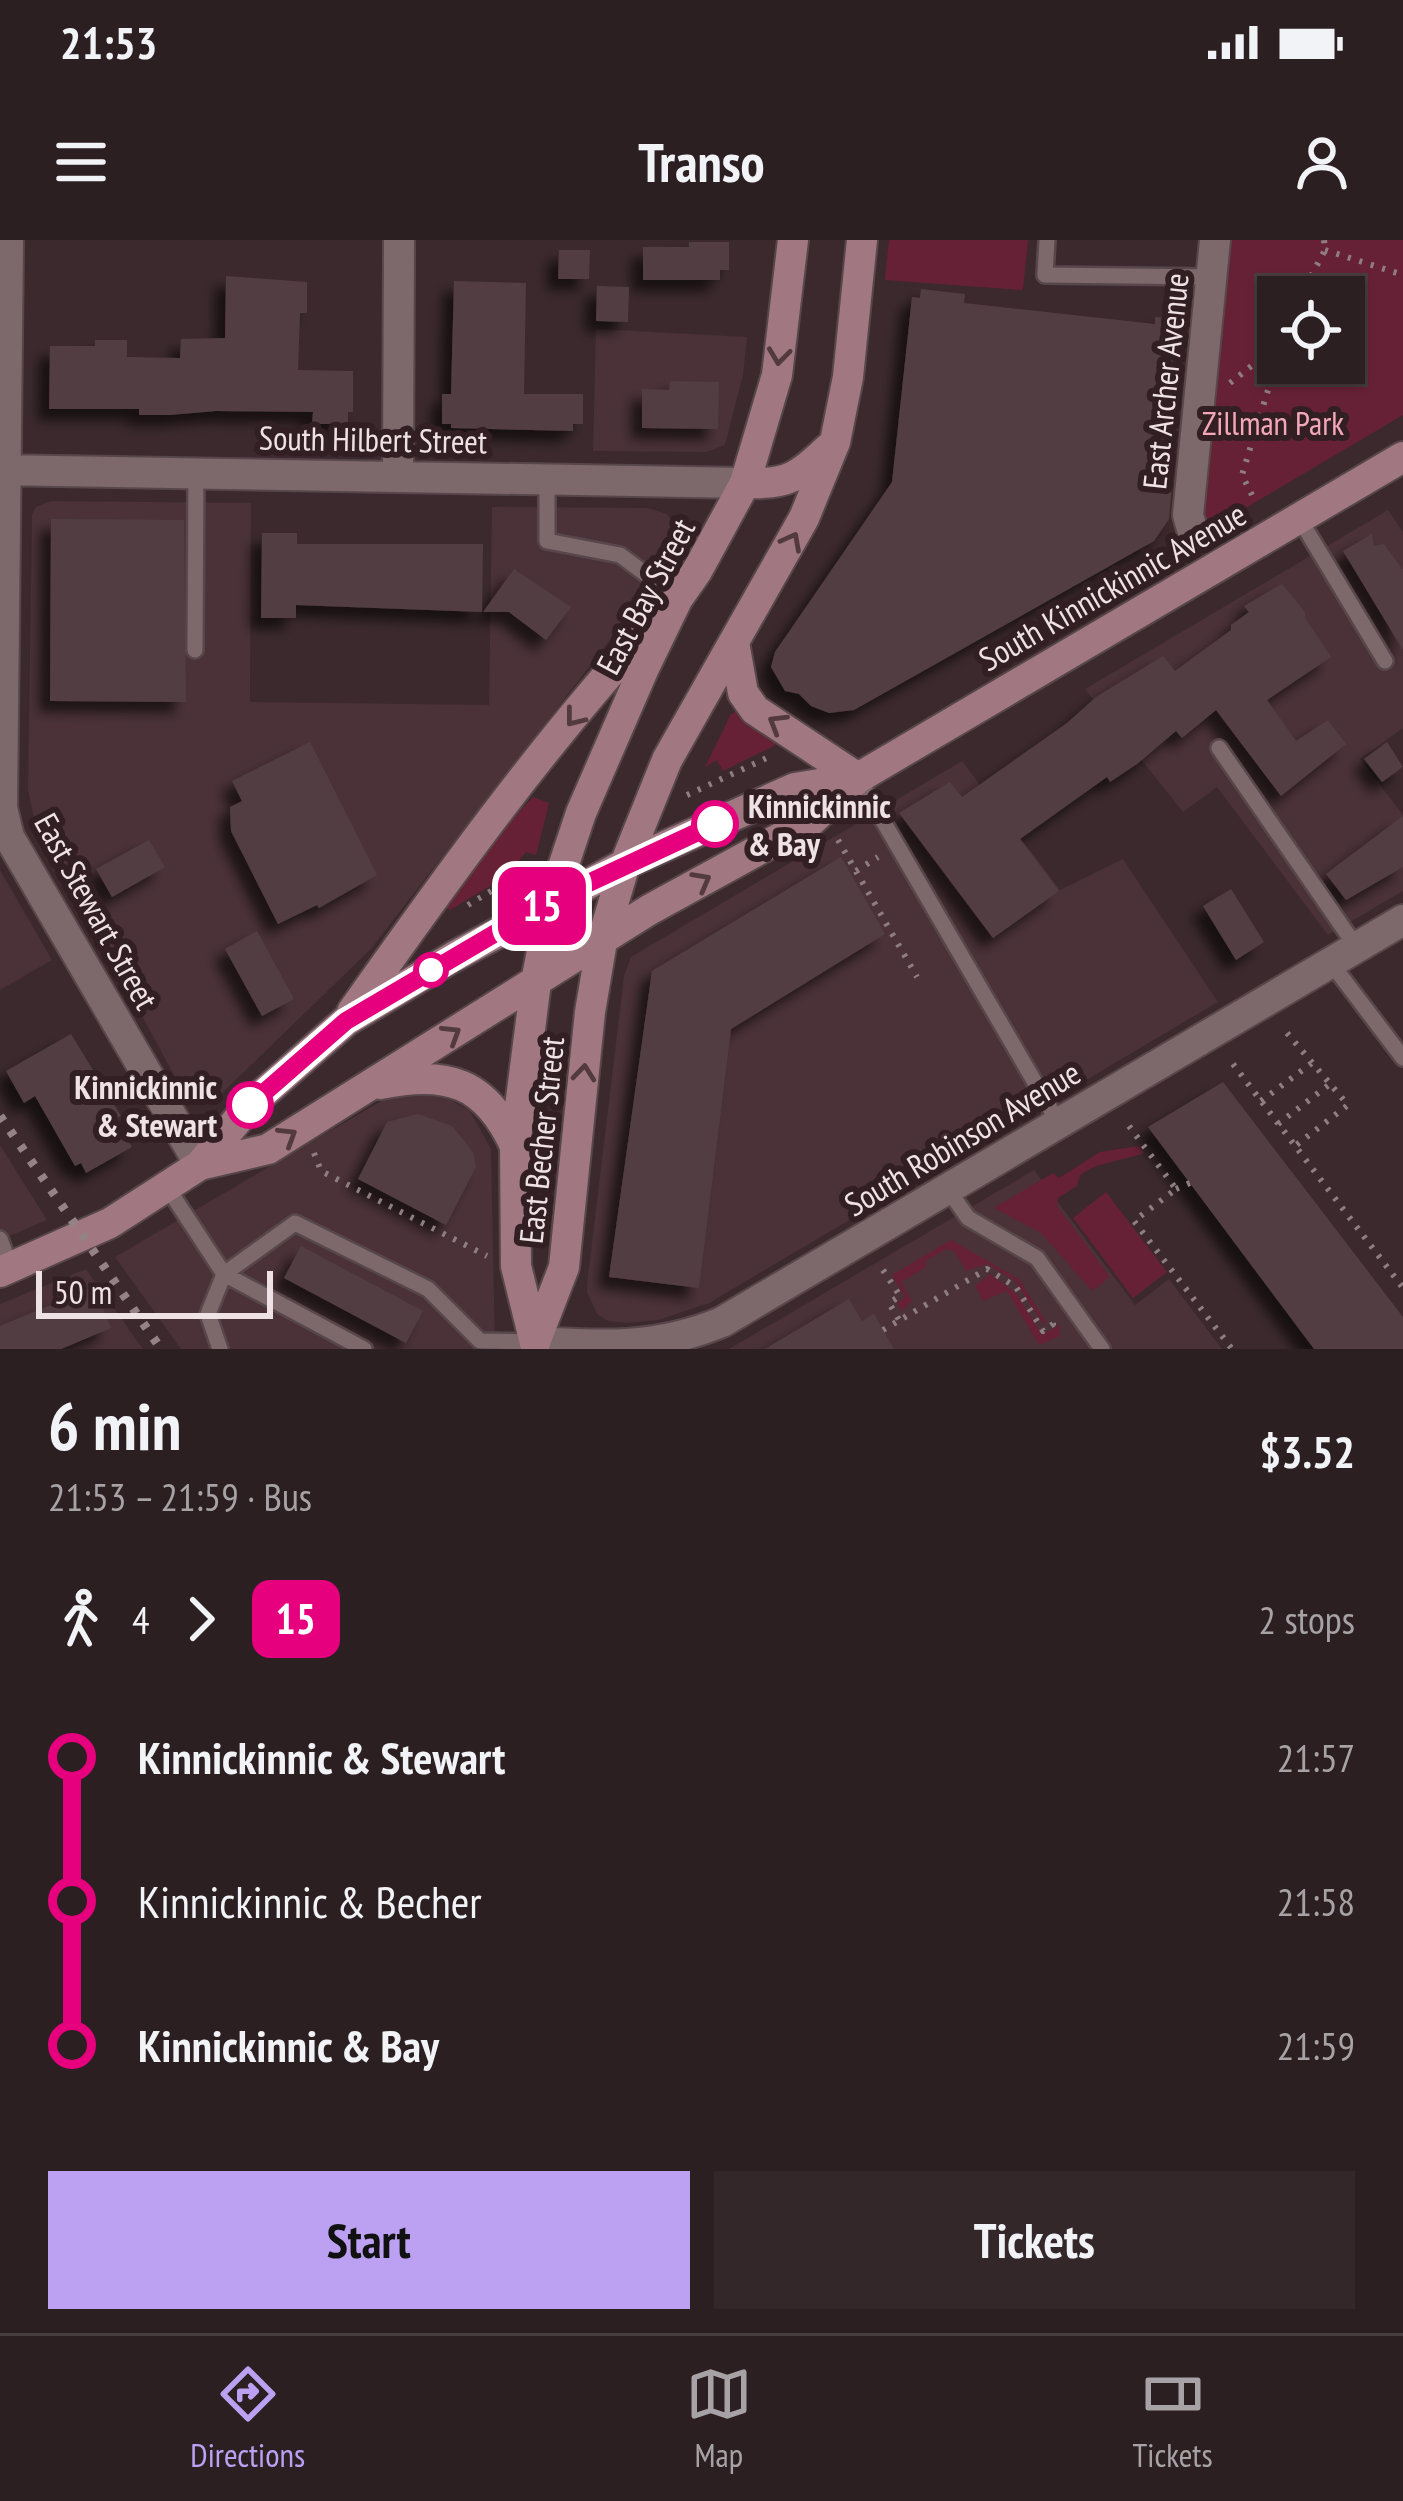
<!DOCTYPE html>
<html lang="en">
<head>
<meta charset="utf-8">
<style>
  body { margin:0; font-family:"PT Sans Narrow",sans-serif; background:#34272a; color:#f1f3f6; height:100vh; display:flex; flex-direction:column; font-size:45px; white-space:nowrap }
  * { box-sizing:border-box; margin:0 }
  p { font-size:39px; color:#a6a2a5 }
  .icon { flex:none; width:66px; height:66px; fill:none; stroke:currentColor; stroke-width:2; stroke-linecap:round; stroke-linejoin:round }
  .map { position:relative; height:1109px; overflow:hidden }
  .details { display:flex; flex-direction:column; background:#2c1f22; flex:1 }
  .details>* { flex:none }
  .badge { padding:0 24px; border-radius:18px; font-size:42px; line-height:78px }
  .controls { position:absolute; left:1257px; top:36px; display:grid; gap:24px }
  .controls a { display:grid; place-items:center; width:108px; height:108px; border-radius:0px; background:#2c1f22; box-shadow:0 3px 9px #0004,0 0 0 3px #483d40; font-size:60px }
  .scale { position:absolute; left:36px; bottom:30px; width:237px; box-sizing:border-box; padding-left:12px; border:6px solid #efe2e4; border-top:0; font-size:33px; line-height:42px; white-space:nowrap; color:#efe2e4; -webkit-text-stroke:9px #311f23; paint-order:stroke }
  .map>.badge { position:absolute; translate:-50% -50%; box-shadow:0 0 0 6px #fff }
  .legs { display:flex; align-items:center; gap:18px; height:132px; padding:0 48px; font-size:39px }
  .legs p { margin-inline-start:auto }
  .summary { display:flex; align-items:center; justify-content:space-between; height:204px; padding:0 48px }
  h1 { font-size:66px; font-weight:800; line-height:90px }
  .cta { display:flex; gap:24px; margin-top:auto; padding:24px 48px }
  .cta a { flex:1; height:138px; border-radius:0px; background:#bca0f2; color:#111; font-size:48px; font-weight:800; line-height:138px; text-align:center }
  .cta a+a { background:#34272a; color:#f1f3f6 }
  ul { padding:0 48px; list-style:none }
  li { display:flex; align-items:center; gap:42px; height:144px; font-size:45px }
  li i { display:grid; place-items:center; width:18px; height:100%; margin:0 15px; background:currentColor }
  li i::after { content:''; width:30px; height:30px; margin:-15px; border:9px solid; border-radius:50%; background:#2c1f22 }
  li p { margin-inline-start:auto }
  li:first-child i { background:linear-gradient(#0000 50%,currentColor 0) }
  li:last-child i { background:linear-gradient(currentColor 50%,#0000 0) }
  .status { display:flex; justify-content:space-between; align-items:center; height:84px; padding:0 60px; background:#2c1f22; direction:ltr }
  .status svg { height:33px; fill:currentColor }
  header { display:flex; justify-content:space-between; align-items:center; height:156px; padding:0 48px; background:#2c1f22; font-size:54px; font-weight:800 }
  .tab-bar { display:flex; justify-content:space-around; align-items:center; height:168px; border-top:3px solid #483d40; background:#2c1f22; font-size:33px; color:#a6a2a5 }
  .tab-bar a { display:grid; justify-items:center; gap:6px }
  .tab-bar .on { color:#bca0f2 }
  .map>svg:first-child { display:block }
  .built { fill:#4a3238 }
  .green { fill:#672137; fill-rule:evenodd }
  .building { fill:#513e42; filter:url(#shadow) }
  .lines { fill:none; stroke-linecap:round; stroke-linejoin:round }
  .lane-casing { stroke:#57474b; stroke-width:20 }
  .street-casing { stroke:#57474b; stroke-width:34 }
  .secondary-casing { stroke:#57474b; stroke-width:34 }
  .path { stroke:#8e7e82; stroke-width:6; stroke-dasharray:3 9; stroke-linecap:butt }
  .lane { stroke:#7d686c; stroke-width:15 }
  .street { stroke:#7d686c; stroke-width:30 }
  .secondary { stroke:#a17881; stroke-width:30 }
  .rail { stroke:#938386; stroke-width:9; stroke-dasharray:6 12; stroke-linecap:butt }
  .oneway { stroke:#533a3f }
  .line-1-casing { stroke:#fff; stroke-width:27 }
  .line-1 { stroke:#e6007e; stroke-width:18 }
  .stop-1-dot { fill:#fff; stroke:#e6007e; stroke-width:6 }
  .labels { text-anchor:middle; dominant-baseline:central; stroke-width:12; stroke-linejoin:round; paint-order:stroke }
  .street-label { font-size:33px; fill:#efe2e4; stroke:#311f23 }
  .park-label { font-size:33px; fill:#f3a8b9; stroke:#311f23 }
  .stop-label { font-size:33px; font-weight:bold; fill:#efe2e4; stroke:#311f23; text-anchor:start }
</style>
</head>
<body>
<div class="status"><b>21:53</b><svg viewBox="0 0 49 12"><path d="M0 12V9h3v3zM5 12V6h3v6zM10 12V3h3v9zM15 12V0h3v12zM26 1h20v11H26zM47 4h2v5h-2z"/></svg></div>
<header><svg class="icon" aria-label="menu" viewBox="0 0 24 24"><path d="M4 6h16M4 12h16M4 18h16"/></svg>Transo<svg class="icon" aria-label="person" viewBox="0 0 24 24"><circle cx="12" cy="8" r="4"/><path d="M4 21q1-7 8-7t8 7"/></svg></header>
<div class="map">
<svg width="1403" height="1109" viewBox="0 0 1403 1109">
  <defs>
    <filter id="shadow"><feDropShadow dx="-11" dy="11" stdDeviation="6" flood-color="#0009"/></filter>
  </defs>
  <rect width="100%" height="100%" fill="#3b292d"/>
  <path class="built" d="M 596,89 L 747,97 L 743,135 L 725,205 L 706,212 L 593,211 Z
    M 51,261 L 251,263 L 250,462 L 489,465 L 492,267 L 648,268 L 667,274 L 676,285 L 679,299 L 677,307 L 630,374 L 371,709 L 217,858 L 198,861 L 182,850 L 33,574 L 28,549 L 32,275 L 36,267 Z
    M 1388,270 L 1403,292 L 1403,488 L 1360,519 L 1403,575 L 1403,651 L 1328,695 L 1217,547 L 1183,572 L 1085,449 Z
    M 962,521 L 1060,650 L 1123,619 L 1218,762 L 709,1063 L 658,1080 L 627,1083 L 608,1081 L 597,1074 L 587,1052 L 588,1037 L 624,736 L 631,717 Z
    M 0,630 L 52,720 L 0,750 Z
    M 428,853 L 443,856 L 470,871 L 491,909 L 495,1109 L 181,1109 L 115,1017 L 383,860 L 400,854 Z
    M 0,905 L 47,980 L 0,1000 Z
    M 1034,930 L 1135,1065 L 1169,1039 L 1222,1109 L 729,1109 Z
    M 86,1029 L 143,1109 L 0,1109 L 0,1064 Z"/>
  <path class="green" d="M 889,0 L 1028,0 L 1023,50 L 885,40 Z
    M 1231,0 L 1403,0 L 1403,175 L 1210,289 L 1203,280 ZM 1278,57 L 1344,57 L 1344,123 L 1278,123 Z
    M 737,471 L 780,503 L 723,531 L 717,520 L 705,527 L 731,474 Z
    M 533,557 L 549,563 L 536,615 L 526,612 L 508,635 L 450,670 L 444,664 L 486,607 Z
    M 1138,906 L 1144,913 C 1121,921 1098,922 1080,935 L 1077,946 L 1058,958 L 1057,966 L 1110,1037 L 1092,1051 L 1041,993 L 994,968 L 1053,933 L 1059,938 L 1100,912 Z
    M 1106,952 L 1167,1032 L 1133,1058 L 1073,978 Z
    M 951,1000 L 1019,1039 L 1046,1082 L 1043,1084 L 1015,1041 L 987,1024 L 966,1031 L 954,1011 L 946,1009 L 926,1021 L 925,1028 L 901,1042 L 912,1061 L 902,1071 L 897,1063 L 905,1057 L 892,1035 Z
    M 990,1034 L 1017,1054 L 1042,1095 L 1059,1085 L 1060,1096 L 1039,1105 L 1007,1051 L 983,1061 L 975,1046 Z"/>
  <path class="building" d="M 689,2 L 729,2 L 729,30 L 720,30 L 720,40 L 643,40 L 643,7 L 689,7 Z
    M 559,10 L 590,10 L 589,39 L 558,39 Z
    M 226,36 L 307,42 L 307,73 L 300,73 L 298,130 L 353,131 L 353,172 L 348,172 L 348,184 L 312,184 L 313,172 L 216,171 L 169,175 L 139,175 L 139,169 L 49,169 L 50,106 L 95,106 L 95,100 L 127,100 L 127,117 L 180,118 L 181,99 L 225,98 Z
    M 454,41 L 526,43 L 524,154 L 583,154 L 583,184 L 573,184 L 573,191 L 451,188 L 451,184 L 442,184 L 442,154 L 451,154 Z
    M 597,46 L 629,47 L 628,82 L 596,81 Z
    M 921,49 L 965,54 L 964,63 L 1155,84 L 1155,77 L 1186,80 L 1169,279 L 1154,301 L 854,470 L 829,473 L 811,466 L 799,454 L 785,451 L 771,427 L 775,412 L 892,242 L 912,57 L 920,58 Z
    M 670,141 L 719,142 L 718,189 L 642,188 L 642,149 L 669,150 Z
    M 51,279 L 184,280 L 186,462 L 50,461 Z
    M 262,293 L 297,293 L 297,304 L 483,304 L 482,372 L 296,365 L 296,378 L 261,378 Z
    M 1372,294 L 1374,306 L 1384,304 L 1403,330 L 1403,410 L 1343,311 Z
    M 514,329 L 571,367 L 546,400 L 509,372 L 483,372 Z
    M 1282,344 L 1305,372 L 1305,378 L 1331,417 L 1267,460 L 1296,501 L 1328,480 L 1346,504 L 1281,556 L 1216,470 L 1182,498 L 1176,491 L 1137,524 L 1110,542 L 1107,537 L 1020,599 L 1059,651 L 993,698 L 899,573 L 950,542 L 962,557 L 1067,483 L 1096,457 L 1163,416 L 1175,431 L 1231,390 L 1231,385 L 1249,372 L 1244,366 Z
    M 310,502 L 377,635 L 319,668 L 317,665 L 278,684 L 231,591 L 230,567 L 242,561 L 232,541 Z
    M 1387,502 L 1403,527 L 1382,542 L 1364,519 Z
    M 1403,576 L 1403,627 L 1346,660 L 1326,634 Z
    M 149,600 L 165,627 L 112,657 L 96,629 Z
    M 841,617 L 885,694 L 731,789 L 699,1048 L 609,1037 L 652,731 Z
    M 1231,649 L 1264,702 L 1236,720 L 1203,666 Z
    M 257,691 L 294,759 L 262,776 L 225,709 Z
    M 71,794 L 121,876 L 115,879 L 132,907 L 86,933 L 81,923 L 75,926 L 35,856 L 24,863 L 6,831 Z
    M 1223,842 L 1403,1077 L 1403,1109 L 1314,1109 L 1148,887 Z
    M 418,874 L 452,886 L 473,912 L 476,927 L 446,985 L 358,939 L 387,882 Z
    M 301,1006 L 423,1071 L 406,1103 L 284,1038 Z
    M 94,1047 L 111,1088 L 61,1109 L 0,1109 L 0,1086 Z
    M 849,1059 L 862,1081 L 874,1074 L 894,1109 L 765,1109 Z"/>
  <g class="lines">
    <g class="lane-casing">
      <path id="lane" d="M 1047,0 L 1045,35 L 1211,37
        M 547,238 L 547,301 L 620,315 L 678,358
        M 1299,278 L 1385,421
        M 195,410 L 196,233
        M 1219,508 L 1357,708
        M 858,538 L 1058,882
        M 1331,723 L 1403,818
        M 167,947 L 224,1034 L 295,983 L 428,1049 L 480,1101 L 535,1102
        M 947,948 L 968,978 L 1037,1018 L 1102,1109
        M 0,999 L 11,1028
        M 220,1109 L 208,1074 L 224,1034 L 364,1109"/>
    </g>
    <g class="street-casing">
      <path id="street" d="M 8,0 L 2,568 L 9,597 L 200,925
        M 0,230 L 745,243
        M 398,235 L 399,0
        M 1192,289 L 1188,275 L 1215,0
        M 535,1102 C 605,1106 657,1109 722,1082 L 1403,680"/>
    </g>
    <g class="secondary-casing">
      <path id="secondary" d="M 745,243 C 788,245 798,237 829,208
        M 734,402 L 743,453 L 755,470 L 858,538
        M 352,772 C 446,639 543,504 653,384
        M 380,844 C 447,830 486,842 515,906
        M 200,925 L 268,909 L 649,670 L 811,581 L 858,538 L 1403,217
        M 0,1032 L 110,983 L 200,925 L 250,865 L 346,781 L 453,717 L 625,624 L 795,548 L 856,538
        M 535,1102 L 564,1027 L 590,772 L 602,701 L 625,624 L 667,520 L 804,278 L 835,202 L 848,137 L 862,0
        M 535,1103 L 516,1026 L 515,906 L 536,742 L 552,660 L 581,573 L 644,428 L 678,358 L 697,331 L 745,243 L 777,135 L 793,0"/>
    </g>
    <path class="path" d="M 1325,10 L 1403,35
      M 1300,57 L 1325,10 L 1324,0
      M 1230,143 L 1264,116 L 1278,100
      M 1252,255 L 1242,235 L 1276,124 L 1276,105
      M 687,555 L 771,516
      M 838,600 L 917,737
      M 856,631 L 878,617
      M 468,665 L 526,630
      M 1287,793 L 1348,865 L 1295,906
      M 1233,824 L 1403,1048
      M 1261,861 L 1312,823
      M 1278,884 L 1330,844
      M 1129,886 L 1176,949 L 1134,981 L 1232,1109
      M 314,913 L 321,931 L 487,1016
      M 1176,949 L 1190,943
      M 883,1030 L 900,1056 L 889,1063 L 899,1080
      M 883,1090 L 987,1029 L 1016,1047 L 1043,1091 L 1053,1084 L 1051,1080"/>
    <use href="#lane" class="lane"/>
    <use href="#street" class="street"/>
    <use href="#secondary" class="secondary"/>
    <path class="rail" d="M 0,876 L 161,1109"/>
  </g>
  <defs><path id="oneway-chevron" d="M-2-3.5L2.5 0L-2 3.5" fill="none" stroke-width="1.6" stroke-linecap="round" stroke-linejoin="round" transform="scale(3)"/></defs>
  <g class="oneway">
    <use href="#oneway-chevron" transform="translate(779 116) rotate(97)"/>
    <use href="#oneway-chevron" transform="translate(792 301) rotate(-62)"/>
    <use href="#oneway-chevron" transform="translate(574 478) rotate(128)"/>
    <use href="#oneway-chevron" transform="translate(777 483) rotate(-149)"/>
    <use href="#oneway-chevron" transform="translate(702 641) rotate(-29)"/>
    <use href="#oneway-chevron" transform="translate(452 794) rotate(-32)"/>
    <use href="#oneway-chevron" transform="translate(584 833) rotate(-84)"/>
    <use href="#oneway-chevron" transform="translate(288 896) rotate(-32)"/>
  </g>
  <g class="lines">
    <g class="line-1-casing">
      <path id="line-1" d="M 250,865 L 346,781 L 552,660 L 715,584"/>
    </g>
    <use href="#line-1" class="line-1"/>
  </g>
  <g class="stop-1-dot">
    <circle cx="715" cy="584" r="21"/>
    <circle cx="431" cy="730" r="15"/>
    <circle cx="250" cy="865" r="21"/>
  </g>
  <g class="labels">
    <g class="street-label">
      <text transform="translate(1165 141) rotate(-84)">East Archer Avenue</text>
      <text transform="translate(373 199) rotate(1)">South Hilbert Street</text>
      <text transform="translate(1112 346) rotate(-30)">South Kinnickinnic Avenue</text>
      <text transform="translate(645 356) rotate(-62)">East Bay Street</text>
      <text transform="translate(97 671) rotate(61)">East Stewart Street</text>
      <text transform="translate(962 898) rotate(-31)">South Robinson Avenue</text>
      <text transform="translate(541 900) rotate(-84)">East Becher Street</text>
    </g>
    <g class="park-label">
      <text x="1273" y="182">Zillman Park</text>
    </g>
    <g class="stop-label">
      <text x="748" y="565">Kinnickinnic<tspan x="748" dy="38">&amp; Bay</tspan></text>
      <text x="217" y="846" text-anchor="end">Kinnickinnic<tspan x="217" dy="38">&amp; Stewart</tspan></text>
    </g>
  </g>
</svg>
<div class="controls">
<a><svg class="icon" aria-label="locate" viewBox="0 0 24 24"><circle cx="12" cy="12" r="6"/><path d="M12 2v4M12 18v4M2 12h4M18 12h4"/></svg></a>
</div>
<div class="scale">50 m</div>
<b class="badge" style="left:542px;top:666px;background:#e6007e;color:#fff">15</b>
</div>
<section class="details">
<div class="summary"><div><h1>6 min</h1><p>21:53 – 21:59 · Bus</p></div><b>$3.52</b></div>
<div class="legs"><svg class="icon" aria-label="walk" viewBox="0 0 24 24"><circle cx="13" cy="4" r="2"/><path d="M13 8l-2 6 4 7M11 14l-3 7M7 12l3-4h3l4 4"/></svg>4<svg class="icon" aria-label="forward" viewBox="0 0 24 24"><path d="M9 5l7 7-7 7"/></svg><b class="badge" style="background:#e6007e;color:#fff">15</b><p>2 stops</p></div>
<ul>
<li><i style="color:#e6007e"></i><b>Kinnickinnic &amp; Stewart</b><p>21:57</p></li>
<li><i style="color:#e6007e"></i><span>Kinnickinnic &amp; Becher</span><p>21:58</p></li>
<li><i style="color:#e6007e"></i><b>Kinnickinnic &amp; Bay</b><p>21:59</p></li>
</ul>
<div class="cta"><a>Start</a><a>Tickets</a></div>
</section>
<nav class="tab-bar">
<a class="on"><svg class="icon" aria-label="directions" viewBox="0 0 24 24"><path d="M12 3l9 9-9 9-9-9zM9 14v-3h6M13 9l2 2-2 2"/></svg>Directions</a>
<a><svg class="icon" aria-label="map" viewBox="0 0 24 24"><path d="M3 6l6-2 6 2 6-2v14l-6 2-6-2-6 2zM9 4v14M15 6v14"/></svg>Map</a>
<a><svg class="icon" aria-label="tickets" viewBox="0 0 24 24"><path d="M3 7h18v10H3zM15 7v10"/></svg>Tickets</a>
</nav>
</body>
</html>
